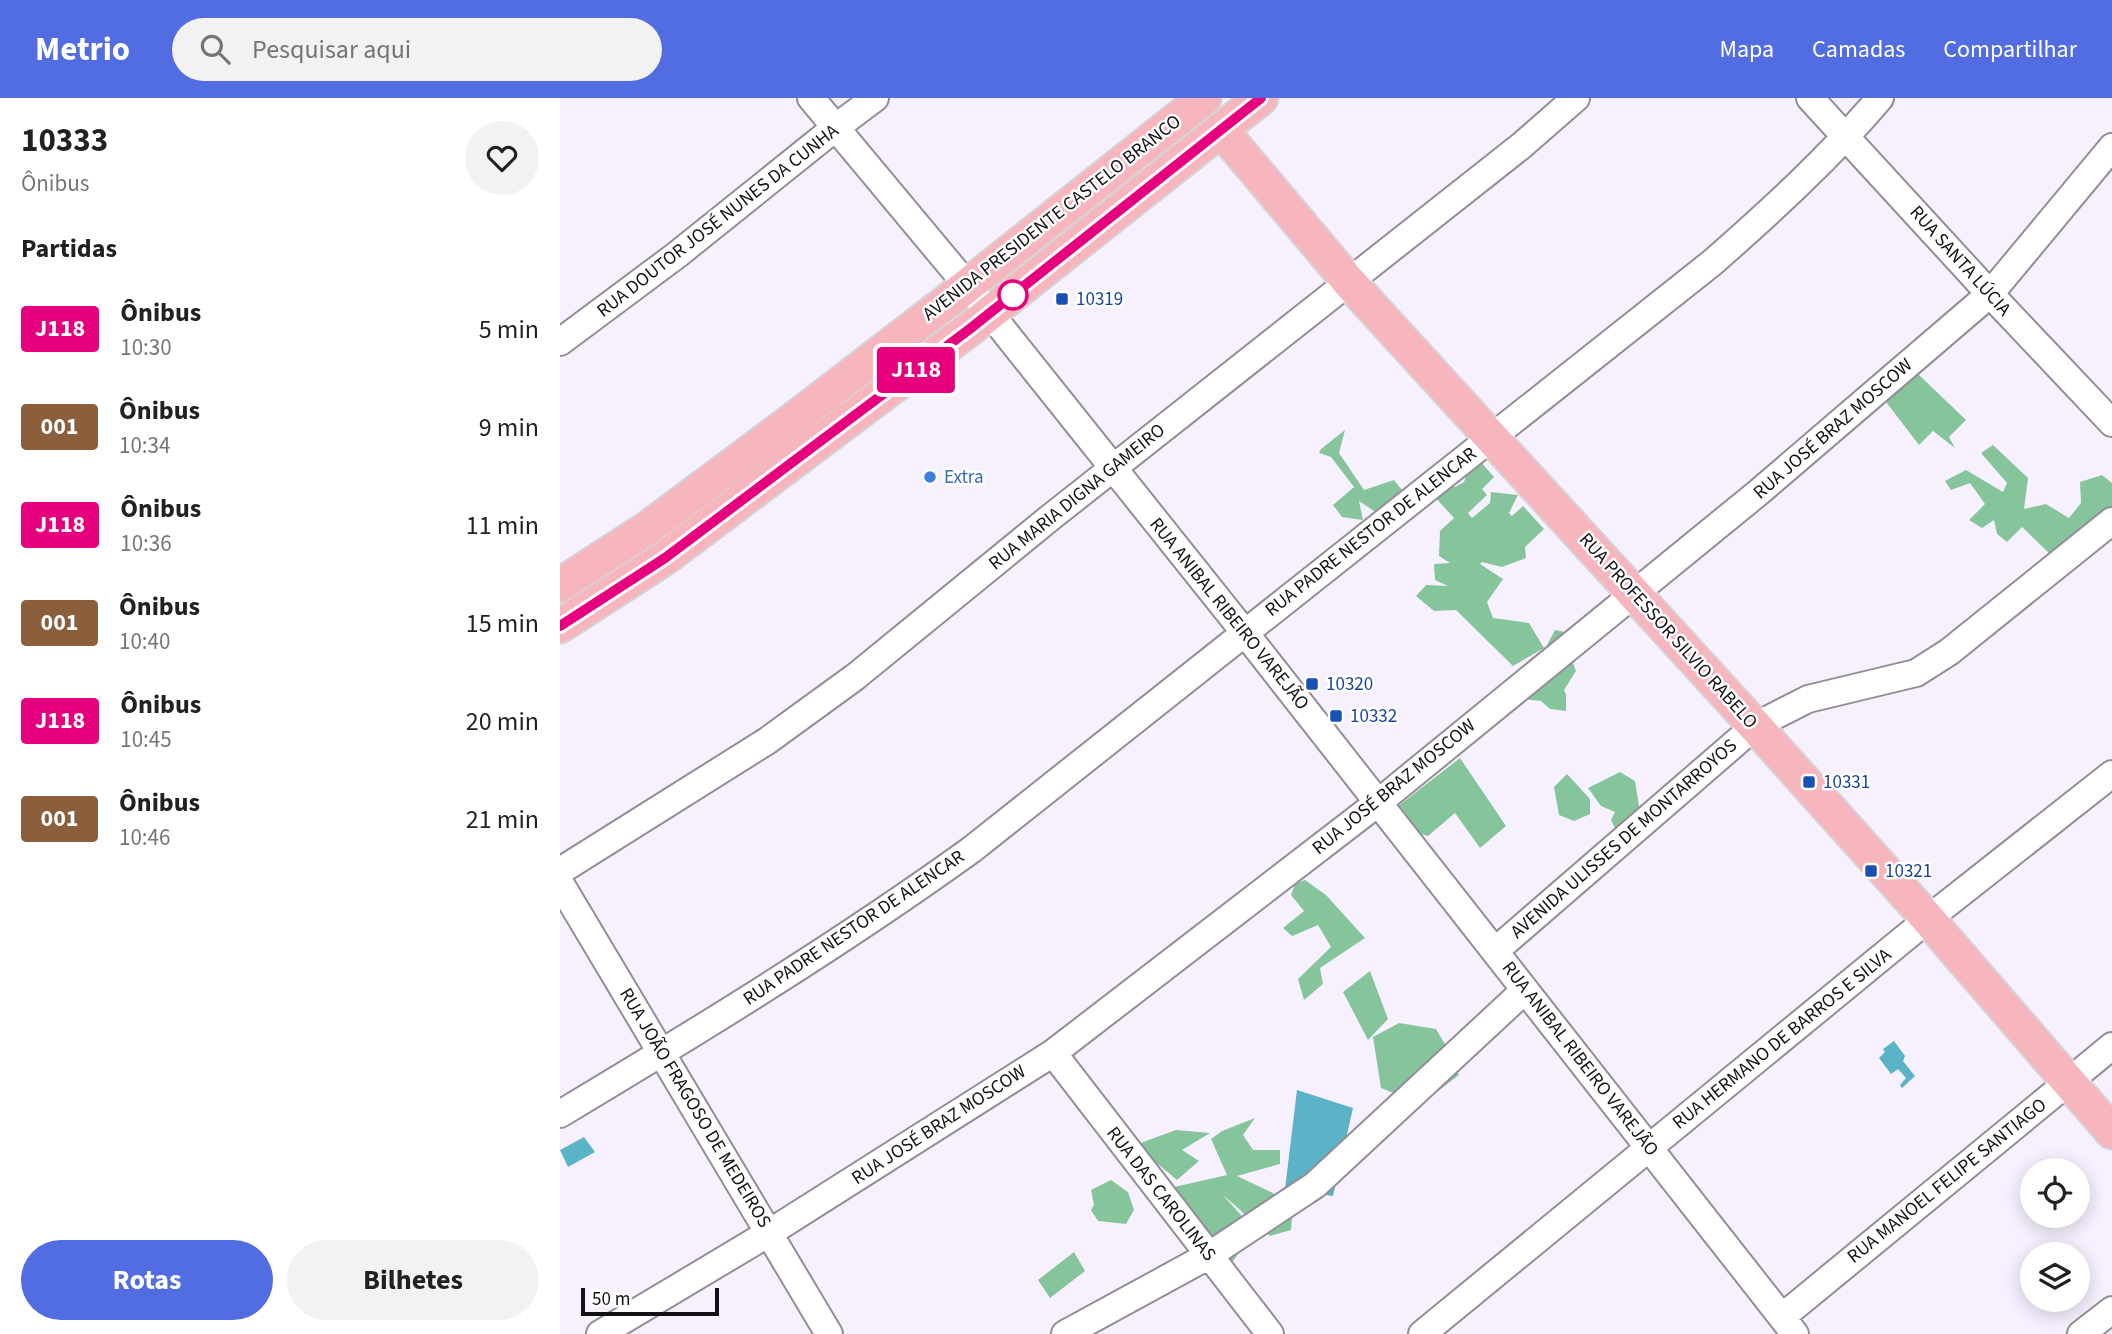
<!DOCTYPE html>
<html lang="pt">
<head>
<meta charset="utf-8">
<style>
  body { margin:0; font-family:"Source Sans 3",sans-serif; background:#f2f2f2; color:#202124; height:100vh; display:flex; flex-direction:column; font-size:26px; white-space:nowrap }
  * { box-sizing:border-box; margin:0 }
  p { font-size:23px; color:#757577 }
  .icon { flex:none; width:38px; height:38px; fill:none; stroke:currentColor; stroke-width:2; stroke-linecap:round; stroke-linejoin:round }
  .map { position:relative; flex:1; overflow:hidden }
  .details { display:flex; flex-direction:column; background:#fff; width:560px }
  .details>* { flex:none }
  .badge { padding:0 14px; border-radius:5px; font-size:24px; line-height:46px }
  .fabs { position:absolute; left:1460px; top:1060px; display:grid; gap:14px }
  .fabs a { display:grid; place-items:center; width:70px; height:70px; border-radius:50%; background:#fff; box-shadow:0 4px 18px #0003; font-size:35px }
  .scale { position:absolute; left:21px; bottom:18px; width:138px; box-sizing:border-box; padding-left:7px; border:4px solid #131115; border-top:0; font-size:19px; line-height:24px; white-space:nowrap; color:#131115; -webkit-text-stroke:5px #fff; paint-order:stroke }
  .map>.badge { position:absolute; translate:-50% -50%; box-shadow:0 0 0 4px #fff }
  h2 { padding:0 21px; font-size:26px; line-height:63px }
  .round { display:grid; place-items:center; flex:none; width:74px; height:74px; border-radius:37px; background:#f2f2f2 }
  .headline { display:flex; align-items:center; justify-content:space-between; height:119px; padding:0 21px }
  h1 { font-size:33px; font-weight:700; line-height:52px }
  .primary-button { display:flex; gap:14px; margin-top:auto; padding:14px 21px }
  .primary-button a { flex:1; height:80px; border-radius:42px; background:#526ce1; color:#fff; font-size:28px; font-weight:700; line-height:80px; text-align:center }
  .primary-button a+a { background:#f2f2f2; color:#202124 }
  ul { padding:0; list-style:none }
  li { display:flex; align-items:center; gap:21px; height:98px; padding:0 21px }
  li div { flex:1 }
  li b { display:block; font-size:26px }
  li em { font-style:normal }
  li .badge { min-width:77px; font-weight:700; text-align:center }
  header { display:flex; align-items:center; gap:42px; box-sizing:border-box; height:98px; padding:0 35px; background:#526ce1; color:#fff }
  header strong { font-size:33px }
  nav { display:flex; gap:38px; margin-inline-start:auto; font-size:24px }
  .search { width:490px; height:63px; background:#f2f2f2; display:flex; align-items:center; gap:18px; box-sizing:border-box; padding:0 24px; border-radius:38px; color:#757577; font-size:26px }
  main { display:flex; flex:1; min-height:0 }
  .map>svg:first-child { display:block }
  .forest { fill:#86c59b }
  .water { fill:#5bb3c7 }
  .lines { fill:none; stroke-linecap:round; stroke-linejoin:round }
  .minor-casing { stroke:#928d99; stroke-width:30 }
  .major-casing { stroke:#d5d4d5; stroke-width:37 }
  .minor { stroke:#fff; stroke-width:26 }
  .major { stroke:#f7b5be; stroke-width:33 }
  .line-casing { stroke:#fff; stroke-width:16 }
  .line { stroke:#e6007e; stroke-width:10 }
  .stop-dot { fill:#fff; stroke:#e6007e; stroke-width:3.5 }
  .transit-dot { fill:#1a4fb4; stroke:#fff; stroke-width:2.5 }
  .shop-dot { fill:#3f7fe0; stroke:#fff; stroke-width:2.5 }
  .labels { text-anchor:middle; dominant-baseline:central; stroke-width:5; stroke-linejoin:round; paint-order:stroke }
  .street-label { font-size:19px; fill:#131115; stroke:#fff }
  .transit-label { font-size:19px; fill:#164399; stroke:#fff; text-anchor:start }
  .shop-label { font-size:19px; fill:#366cbe; stroke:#fff; text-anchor:start }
</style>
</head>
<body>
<header>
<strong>Metrio</strong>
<div class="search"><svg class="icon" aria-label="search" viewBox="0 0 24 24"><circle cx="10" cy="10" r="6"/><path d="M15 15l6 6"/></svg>Pesquisar aqui</div>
<nav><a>Mapa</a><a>Camadas</a><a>Compartilhar</a></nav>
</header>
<main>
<section class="details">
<div class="headline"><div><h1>10333</h1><p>Ônibus</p></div><a class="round"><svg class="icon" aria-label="heart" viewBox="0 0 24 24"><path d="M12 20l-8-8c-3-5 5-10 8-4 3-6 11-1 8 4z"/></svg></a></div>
<h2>Partidas</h2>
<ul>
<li><span class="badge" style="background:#e6007e;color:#fff">J118</span><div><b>Ônibus</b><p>10:30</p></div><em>5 min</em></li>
<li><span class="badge" style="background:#8b5e3c;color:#fff">001</span><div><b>Ônibus</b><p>10:34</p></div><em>9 min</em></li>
<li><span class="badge" style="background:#e6007e;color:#fff">J118</span><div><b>Ônibus</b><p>10:36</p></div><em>11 min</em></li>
<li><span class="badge" style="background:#8b5e3c;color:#fff">001</span><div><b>Ônibus</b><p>10:40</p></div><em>15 min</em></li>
<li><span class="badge" style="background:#e6007e;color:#fff">J118</span><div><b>Ônibus</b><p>10:45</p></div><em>20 min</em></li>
<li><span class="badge" style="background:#8b5e3c;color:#fff">001</span><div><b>Ônibus</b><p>10:46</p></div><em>21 min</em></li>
</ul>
<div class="primary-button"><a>Rotas</a><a>Bilhetes</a></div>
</section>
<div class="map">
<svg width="1552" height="1236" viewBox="0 0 1552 1236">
  <rect width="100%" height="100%" fill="#f7f1ff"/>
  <path class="forest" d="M 1357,275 L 1406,322 L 1389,339 L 1395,350 L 1373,333 L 1359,347 L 1326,304 Z
    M 785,332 L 779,355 L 804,392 L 834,382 L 846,397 L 820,417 L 799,403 L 803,422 L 782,419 L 773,407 L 794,389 L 771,359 L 759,355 L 761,351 Z
    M 1433,347 L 1468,380 L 1464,411 L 1486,406 L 1509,420 L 1521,405 L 1520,384 L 1542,377 L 1552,385 L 1552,416 L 1490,456 L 1462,429 L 1447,444 L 1437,436 L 1434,422 L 1422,430 L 1409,422 L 1425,406 L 1410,385 L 1391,392 L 1385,383 L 1406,372 L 1443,394 L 1447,385 L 1421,355 Z
    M 920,363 L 934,379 L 922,391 L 927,397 L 908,415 L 912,420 L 930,405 L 931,394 L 958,397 L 949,415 L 952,418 L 963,408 L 984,431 L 965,449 L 966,460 L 942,469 L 922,464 L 920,466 L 943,481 L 927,504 L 933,520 L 969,525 L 984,550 L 953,568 L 896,512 L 874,513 L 856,498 L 866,487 L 888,488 L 875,482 L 874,466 L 890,465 L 879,458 L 880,433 L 894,420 L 872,396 L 885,384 L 895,389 L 904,384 L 907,375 Z
    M 995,532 L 1010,535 L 1009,554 L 1016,573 L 1004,592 L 1006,596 L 1006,613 L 990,611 L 981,603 L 962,601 L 951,583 L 963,567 L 975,570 Z
    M 900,660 L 946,728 L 920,750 L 895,715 L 868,738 L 852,734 L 833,712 Z
    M 1060,674 L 1075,683 L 1079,708 L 1099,724 L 1057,734 L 1051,722 L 1055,714 L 1041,708 L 1028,690 Z
    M 1007,676 L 1030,701 L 1030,716 L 1014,723 L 999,717 L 994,689 Z
    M 745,782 L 766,797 L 805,840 L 760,870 L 763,886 L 744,902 L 738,881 L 771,849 L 758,827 L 732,838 L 723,830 L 744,813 L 731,797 L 735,786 Z
    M 810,873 L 828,921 L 808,942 L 783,894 Z
    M 839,925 L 876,931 L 886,948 L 899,977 L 861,1006 L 821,990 L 813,939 Z
    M 695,1020 L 683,1037 L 693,1052 L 720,1052 L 720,1066 L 677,1078 L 713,1095 L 732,1119 L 731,1132 L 710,1138 L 663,1097 L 688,1125 L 686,1143 L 672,1165 L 592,1094 L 667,1077 L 651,1041 L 662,1033 Z
    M 616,1032 L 650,1035 L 622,1052 L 639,1063 L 617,1082 L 575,1047 Z
    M 551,1082 L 568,1094 L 574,1112 L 566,1126 L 538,1123 L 531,1112 L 534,1107 L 531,1092 Z
    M 514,1154 L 525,1173 L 490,1200 L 478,1182 Z"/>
  <path class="water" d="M 1334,943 L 1345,958 L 1343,963 L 1355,978 L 1342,990 L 1340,987 L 1346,980 L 1338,971 L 1331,976 L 1319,960 L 1325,954 L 1323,951 Z
    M 737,992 L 793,1010 L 773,1098 L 725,1091 Z
    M 24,1039 L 35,1054 L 8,1069 L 0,1052 Z"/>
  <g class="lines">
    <g class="minor-casing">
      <path id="minor" d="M 251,0 L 416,198 L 685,535 L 1235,1236
        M 1250,0 L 1430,196 L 1552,325
        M 0,244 L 118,156 L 275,30 L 315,0
        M 0,773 L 207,643 L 295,579 L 491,419 L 961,48 L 1016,0
        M 0,785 L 269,1236
        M 935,853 L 1195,628 L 1248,601 L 1356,575 L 1389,554 L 1552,423
        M 493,955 L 710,1236
        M 0,1016 C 140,932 279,847 411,752 L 1153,164 C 1212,112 1269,60 1320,0
        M 1222,1219 L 1552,948
        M 40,1236 L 209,1135 L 493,955 L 819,704 L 1199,394 L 1430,196 L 1552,49
        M 505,1236 L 648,1158 L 755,1087 L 965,892
        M 862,1236 L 1368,821 L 1552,676
        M 1521,1236 L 1552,1212"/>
    </g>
    <g class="major-casing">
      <path id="major" d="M 662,33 L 789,184 L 1195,628 L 1368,821 L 1552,1034
        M 0,487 L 88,430 L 225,328 L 389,202 L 644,0
        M 0,528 L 105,460 L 411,230 L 701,0"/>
    </g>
    <use href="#minor" class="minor"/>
    <use href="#major" class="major"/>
  </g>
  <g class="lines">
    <g class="line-casing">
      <path id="line" d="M 0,528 L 105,460 L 411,230 L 701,0"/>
    </g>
    <use href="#line" class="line"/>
  </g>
  <circle class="stop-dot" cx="453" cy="197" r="14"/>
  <g class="transit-dot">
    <rect x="495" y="194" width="14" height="14" rx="3.5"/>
    <rect x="745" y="579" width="14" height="14" rx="3.5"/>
    <rect x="769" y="611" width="14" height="14" rx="3.5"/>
    <rect x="1242" y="677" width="14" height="14" rx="3.5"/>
    <rect x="1304" y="766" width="14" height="14" rx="3.5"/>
  </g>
  <circle class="shop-dot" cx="370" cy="379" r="7"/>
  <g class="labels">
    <g class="street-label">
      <text transform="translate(492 120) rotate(-38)">AVENIDA PRESIDENTE CASTELO BRANCO</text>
      <text transform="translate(158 123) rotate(-38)">RUA DOUTOR JOSÉ NUNES DA CUNHA</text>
      <text transform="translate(1400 163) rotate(48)">RUA SANTA LÚCIA</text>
      <text transform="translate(1273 331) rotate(-41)">RUA JOSÉ BRAZ MOSCOW</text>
      <text transform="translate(517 399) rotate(-39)">RUA MARIA DIGNA GAMEIRO</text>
      <text transform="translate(811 434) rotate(-38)">RUA PADRE NESTOR DE ALENCAR</text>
      <text transform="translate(669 516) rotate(51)">RUA ANIBAL RIBEIRO VAREJÃO</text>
      <text transform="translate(1108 533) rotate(48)">RUA PROFESSOR SILVIO RABELO</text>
      <text transform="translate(834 689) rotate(-39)">RUA JOSÉ BRAZ MOSCOW</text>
      <text transform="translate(1064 741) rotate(-41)">AVENIDA ULISSES DE MONTARROYOS</text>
      <text transform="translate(294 830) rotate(-34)">RUA PADRE NESTOR DE ALENCAR</text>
      <text transform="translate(1222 941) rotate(-39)">RUA HERMANO DE BARROS E SILVA</text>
      <text transform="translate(1020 961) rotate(52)">RUA ANIBAL RIBEIRO VAREJÃO</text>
      <text transform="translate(135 1010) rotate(59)">RUA JOÃO FRAGOSO DE MEDEIROS</text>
      <text transform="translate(379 1027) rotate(-33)">RUA JOSÉ BRAZ MOSCOW</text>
      <text transform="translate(1387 1083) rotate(-39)">RUA MANOEL FELIPE SANTIAGO</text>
      <text transform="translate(601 1096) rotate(52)">RUA DAS CAROLINAS</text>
    </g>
    <g class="transit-label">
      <text x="516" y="201">10319</text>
      <text x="766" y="586">10320</text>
      <text x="790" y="618">10332</text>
      <text x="1263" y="684">10331</text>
      <text x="1325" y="773">10321</text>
    </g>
    <g class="shop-label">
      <text x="384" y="379">Extra</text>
    </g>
  </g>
</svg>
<div class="fabs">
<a><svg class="icon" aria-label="locate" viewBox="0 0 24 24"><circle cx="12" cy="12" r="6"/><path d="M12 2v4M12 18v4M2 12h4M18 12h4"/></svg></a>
<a><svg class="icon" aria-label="layers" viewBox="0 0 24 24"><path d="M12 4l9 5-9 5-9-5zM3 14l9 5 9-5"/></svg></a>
</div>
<div class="scale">50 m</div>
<b class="badge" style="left:356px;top:272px;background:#e6007e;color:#fff">J118</b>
</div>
</main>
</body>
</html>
